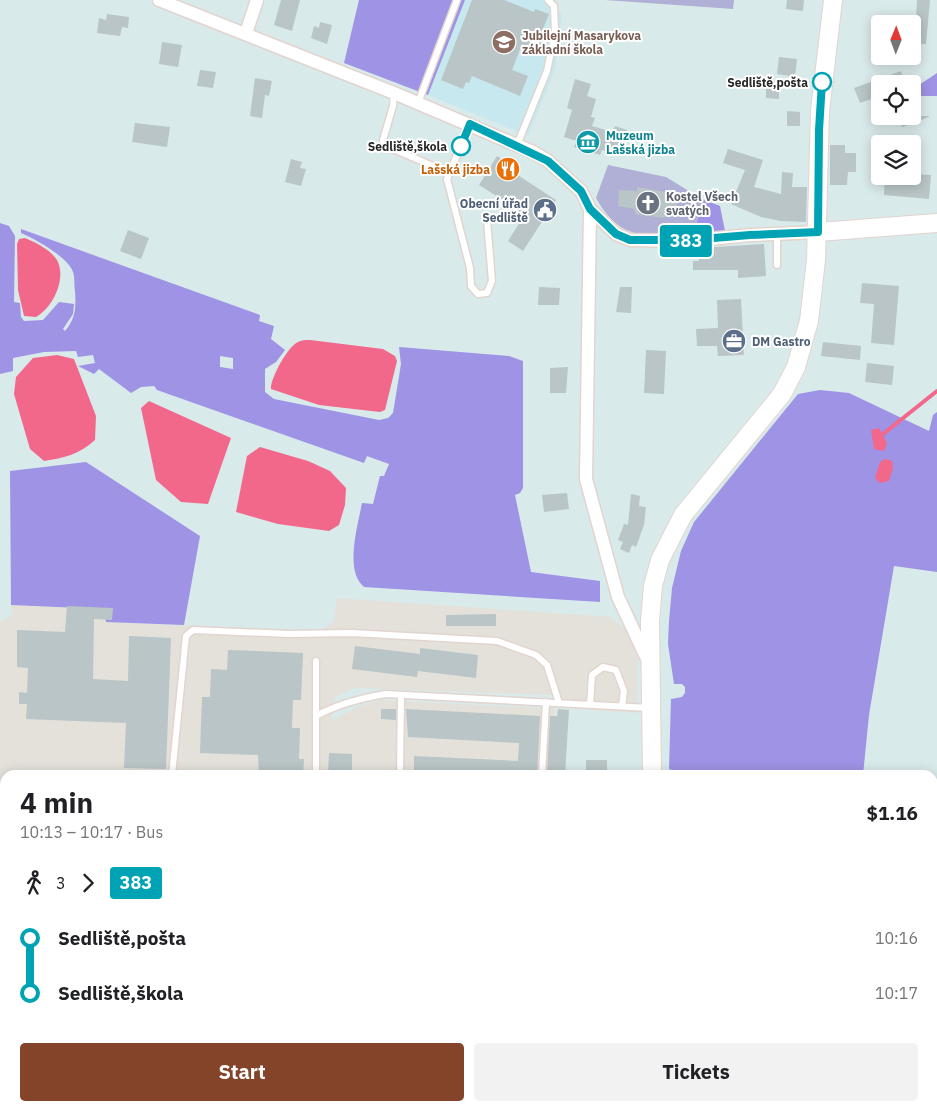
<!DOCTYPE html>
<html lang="en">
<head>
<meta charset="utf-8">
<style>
  body { margin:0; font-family:"IBM Plex Sans",sans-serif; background:#f2f2f2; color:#202124; height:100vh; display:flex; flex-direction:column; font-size:19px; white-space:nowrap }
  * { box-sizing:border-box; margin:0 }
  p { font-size:16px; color:#757577 }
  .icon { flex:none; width:28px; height:28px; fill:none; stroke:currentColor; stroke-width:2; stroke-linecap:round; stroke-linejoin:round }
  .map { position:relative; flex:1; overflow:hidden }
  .details { position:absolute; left:0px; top:770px; width:938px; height:341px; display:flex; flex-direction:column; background:#fff; border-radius:15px 15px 0 0; box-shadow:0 2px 12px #0003 }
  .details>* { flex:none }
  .badge { padding:0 10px; border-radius:4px; font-size:18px; line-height:32px }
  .needle { width:32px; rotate:1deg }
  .tools { position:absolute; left:871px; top:15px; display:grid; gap:10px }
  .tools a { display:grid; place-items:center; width:50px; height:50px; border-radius:5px; background:#fff; box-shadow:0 2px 12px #0003; font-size:25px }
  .map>.badge { position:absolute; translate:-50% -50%; box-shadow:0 0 0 2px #fff }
  .legs { display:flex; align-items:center; gap:8px; height:55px; padding:0 20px; font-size:16px }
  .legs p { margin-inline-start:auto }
  .overview { display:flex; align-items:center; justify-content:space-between; height:85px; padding:0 20px }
  h1 { font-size:28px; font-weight:700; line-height:38px }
  .primary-button { display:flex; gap:10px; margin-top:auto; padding:10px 20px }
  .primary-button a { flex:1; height:58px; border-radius:5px; background:#84442a; color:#fff; font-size:20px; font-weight:700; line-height:58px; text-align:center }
  .primary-button a+a { background:#f2f2f2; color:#202124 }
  ul { padding:0 20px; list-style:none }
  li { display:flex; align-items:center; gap:18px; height:55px; font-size:19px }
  li i { display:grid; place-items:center; width:8px; height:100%; margin:0 6px; background:currentColor }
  li i::after { content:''; width:12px; height:12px; margin:-6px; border:4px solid; border-radius:50%; background:#fff }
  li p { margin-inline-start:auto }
  li:first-child i { background:linear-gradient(#0000 50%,currentColor 0) }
  li:last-child i { background:linear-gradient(currentColor 50%,#0000 0) }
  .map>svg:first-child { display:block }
  .industrial { fill:#e3e1da; fill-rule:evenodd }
  .education { fill:#c7e8ee }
  .green { fill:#9e93e4; fill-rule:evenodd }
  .cemetery { fill:#b0b0d6 }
  .water { fill:#f2688b }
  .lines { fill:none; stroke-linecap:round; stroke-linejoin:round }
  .stream { stroke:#f2688b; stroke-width:4 }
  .building { fill:#b9c5c6 }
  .lane-casing { stroke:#e2d4ce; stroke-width:9 }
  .street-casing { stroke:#e2d4ce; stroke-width:15 }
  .secondary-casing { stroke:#e2d4ce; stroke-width:20 }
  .lane { stroke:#fff; stroke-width:6 }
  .street { stroke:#fff; stroke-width:12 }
  .secondary { stroke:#fff; stroke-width:18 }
  .line-1-casing { stroke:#fff; stroke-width:11 }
  .line-1 { stroke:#00a3b4; stroke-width:8 }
  .stop-1-dot { fill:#fff; stroke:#00a3b4; stroke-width:2.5 }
  .labels { text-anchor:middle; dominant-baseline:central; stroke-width:4; stroke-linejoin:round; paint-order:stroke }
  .education-label { font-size:12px; font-weight:bold; fill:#785e54; stroke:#fff; text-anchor:start }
  .stop-label { font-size:12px; font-weight:bold; fill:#282828; stroke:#fff; text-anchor:end }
  .culture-label { font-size:12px; font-weight:bold; fill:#0d838f; stroke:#fff; text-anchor:start }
  .food-label { font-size:12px; font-weight:bold; fill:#c56008; stroke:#fff; text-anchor:end }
  .worship-label { font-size:12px; font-weight:bold; fill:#5b616d; stroke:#fff; text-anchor:start }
  .service-label { font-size:12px; font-weight:bold; fill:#4e5e75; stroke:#fff; text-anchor:end }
</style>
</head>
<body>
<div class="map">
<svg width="937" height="1111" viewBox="0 0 937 1111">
  <rect width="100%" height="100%" fill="#d9eaeb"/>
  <path class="industrial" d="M 337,598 L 611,617 L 628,632 L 638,655 L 637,713 L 555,707 L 551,775 L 5,775 L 5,873 L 0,869 L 0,622 L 12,615 L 11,605 L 105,609 L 106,622 L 320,631 L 334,621 ZM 354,688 L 552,695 L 555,707 L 540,708 L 381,700 L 359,706 L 332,721 L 334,698 Z"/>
  <path class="education" d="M 465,0 L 541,0 L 562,14 L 555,70 L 528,136 L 428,95 Z"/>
  <path class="green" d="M 359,0 L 465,0 L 428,95 L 344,63 Z
    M 937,73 L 937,96 L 917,96 L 913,89 Z
    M 702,199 L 720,206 L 725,231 L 694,234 Z
    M 0,223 L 9,226 L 15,236 L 14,302 L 20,303 L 21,317 L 24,321 L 43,320 L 59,302 L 74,304 L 73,314 L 63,329 L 65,331 C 76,318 76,307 75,291 C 74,286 75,277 73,272 C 68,257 35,239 21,233 L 21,229 L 260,315 L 259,321 L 274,326 L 271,339 L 285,350 L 276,362 L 265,369 L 265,392 L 274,399 L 379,420 L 388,418 L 393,413 L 401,364 L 399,347 L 509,356 L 523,361 L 523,488 L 520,493 L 515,495 L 531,572 L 600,581 L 600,602 L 364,587 C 344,571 358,525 362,503 L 373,504 L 380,476 L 384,476 L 389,464 L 367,456 L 364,463 L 157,390 L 154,386 L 141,387 L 131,393 L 99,369 L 94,374 L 78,366 L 95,363 L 93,355 L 78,357 L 76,351 L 44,352 L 13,358 L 13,371 L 0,374 ZM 220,356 L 233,358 L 233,369 L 220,367 Z
    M 820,390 L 849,393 L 929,431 L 933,415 L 937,412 L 937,572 L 894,566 L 869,715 L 863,775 L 689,775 L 669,769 L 671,699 L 682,697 L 685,693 L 685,687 L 682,684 L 674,684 L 668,644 L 669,621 L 672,588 L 681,551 L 694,522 L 798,394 Z
    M 86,462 L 200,536 L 184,625 L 106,622 L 104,609 L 11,605 L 10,471 Z
    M 0,875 L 5,875 L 5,1106 L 617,1106 L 617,1111 L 0,1111 Z"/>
  <path class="cemetery" d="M 605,0 L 734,0 L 733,9 Z
    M 608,165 L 666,177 L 702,199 L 694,234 C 648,236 621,243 596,198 Z"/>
  <path class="water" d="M 25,238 C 35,242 51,250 57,260 C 67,278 53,308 36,317 L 24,316 L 18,290 L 17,244 L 19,239 Z
    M 310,340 L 383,349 L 395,356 L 397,361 L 385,410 L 380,412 L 319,405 L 271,389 C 270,379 288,346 298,342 C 302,340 306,340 310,340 Z
    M 57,355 L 74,359 L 96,416 L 95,440 C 80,454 64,458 44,461 L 30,449 L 14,394 L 16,377 L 33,358 Z
    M 149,401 L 231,438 L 208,504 L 181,502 L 156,480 L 141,408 Z
    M 879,428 L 887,443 L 884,451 L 874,449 L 871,430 Z
    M 260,447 L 308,461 L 330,471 L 346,488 L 345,505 L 339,525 L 329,531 L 278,524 L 236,512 L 247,456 Z
    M 885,459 L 892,461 L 893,468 L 889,481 L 880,483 L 875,478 L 880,462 Z"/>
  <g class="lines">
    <path class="stream" d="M 883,434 L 937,391"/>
  </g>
  <path class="building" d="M 281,0 L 300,0 L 292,31 L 274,25 Z
    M 472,0 L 504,0 L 534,12 L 535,9 L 549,14 L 540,36 L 543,37 L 538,51 L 522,44 L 512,70 L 528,76 L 520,96 L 472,76 L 469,83 L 466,82 L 463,89 L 441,80 Z
    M 787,0 L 804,0 L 803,11 L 786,9 Z
    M 917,0 L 930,0 L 926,44 L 915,44 Z
    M 107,14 L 129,17 L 128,28 L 122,27 L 120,36 L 97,33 L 99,18 L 106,20 Z
    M 320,22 L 332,25 L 327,44 L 311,38 L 314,26 L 319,28 Z
    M 162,42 L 182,45 L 178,67 L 159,64 Z
    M 779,57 L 797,59 L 795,77 L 777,74 Z
    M 200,70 L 216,72 L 213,88 L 197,86 Z
    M 901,71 L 905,84 L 880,84 L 880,96 L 860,103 L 854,88 Z
    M 255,78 L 272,81 L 269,96 L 265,95 L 262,118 L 250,116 Z
    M 575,79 L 591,84 L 587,96 L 596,99 L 591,117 L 595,118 L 592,126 L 613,132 L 615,126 L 627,130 L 620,155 L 602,150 L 600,155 L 574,147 L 576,141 L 564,137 L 572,110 L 567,108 Z
    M 766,86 L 779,87 L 779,99 L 766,98 Z
    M 787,111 L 800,112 L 800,126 L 787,126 Z
    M 898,116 L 929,116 L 929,117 L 902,127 Z
    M 135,123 L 170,127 L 167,147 L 132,142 Z
    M 830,145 L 845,145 L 845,153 L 856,153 L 856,172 L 848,172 L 847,185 L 830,185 Z
    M 728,149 L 763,160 L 754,187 L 781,194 L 782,172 L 793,173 L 792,187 L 807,187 L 806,222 L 781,221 L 761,217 L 731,204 L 745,170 L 723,163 Z
    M 497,156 L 516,168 L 513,172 L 556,200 L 523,251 L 508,241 L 522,219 L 516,215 L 519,210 L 479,185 Z
    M 291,159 L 302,162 L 300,168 L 306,169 L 301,186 L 285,182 Z
    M 912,174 L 931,175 L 929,199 L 884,195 L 885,176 L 912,176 Z
    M 637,187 L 666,192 L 678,200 L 676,212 L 663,218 L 635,214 L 635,209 L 618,206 L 619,190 L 637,191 Z
    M 128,230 L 149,238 L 141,259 L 120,251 Z
    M 764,244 L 766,276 L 738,278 L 738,270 L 693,270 L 693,261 L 699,261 L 699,248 Z
    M 862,283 L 899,286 L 894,345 L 871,343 L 874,304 L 860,303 Z
    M 539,287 L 560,288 L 559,305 L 538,305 Z
    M 620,287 L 632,287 L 631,313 L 616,312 Z
    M 741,299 L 744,355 L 718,356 L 717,346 L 697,346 L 696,329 L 718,328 L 717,300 Z
    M 823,342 L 861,346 L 860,360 L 821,356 Z
    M 646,350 L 666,351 L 664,394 L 644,393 Z
    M 867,363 L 894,366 L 892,385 L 865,382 Z
    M 568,367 L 566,393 L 550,393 L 550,368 Z
    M 567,493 L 569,509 L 544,512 L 542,495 Z
    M 631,494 L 640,496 L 639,506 L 646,507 L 644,525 L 636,547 L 632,545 L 629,553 L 620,549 L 623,542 L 618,540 L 624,524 L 628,525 Z
    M 67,606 L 113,608 L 112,620 L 94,619 L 93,679 L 128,681 L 129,636 L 171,638 L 166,769 L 124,768 L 126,723 L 26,719 L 27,704 L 19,704 L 19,692 L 27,693 L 28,668 L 17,667 L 17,630 L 65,632 Z
    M 496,614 L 496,626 L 446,626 L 446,615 Z
    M 355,646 L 420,654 L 420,648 L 478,655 L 476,678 L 418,671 L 417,677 L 352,669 Z
    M 228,650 L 303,653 L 301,700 L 293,700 L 292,728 L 300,728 L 299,759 L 304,759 L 303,775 L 259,775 L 258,755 L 200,753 L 202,697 L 210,697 L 211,669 L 227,670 Z
    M 381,709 L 396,709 L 396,720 L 381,719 Z
    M 406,709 L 540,716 L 537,775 L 414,775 L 414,756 L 518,761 L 519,743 L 408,737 Z
    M 558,709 L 569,710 L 565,775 L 547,775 L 550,716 L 557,716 Z
    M 329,753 L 352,754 L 352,775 L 328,775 Z
    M 586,760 L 607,760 L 607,775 L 586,775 Z"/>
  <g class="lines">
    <g class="lane-casing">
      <path id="lane" d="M 394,93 L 393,106 L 383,140 L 384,145 L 449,173
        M 418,103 L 457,0
        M 470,124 L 447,179 L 470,268 L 471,286 L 478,294 L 487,293 L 492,281 L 487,220
        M 517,145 L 547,71 L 555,33 L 554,6 L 548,0
        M 777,265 L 777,234
        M 316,661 L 316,775
        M 590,705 L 592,675 L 603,667 L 616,670 L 624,691 L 622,706
        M 316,716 C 338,704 361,698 386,694 L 650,708
        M 172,775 L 186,636 L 193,630 L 288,634 L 352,633 L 497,641 L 536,655 L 547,665 L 559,703
        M 400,775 L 401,695
        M 542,775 L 546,702"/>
    </g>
    <g class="street-casing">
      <path id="street" d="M 159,0 L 394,93 L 533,152 L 548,161 L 581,191 L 590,209 L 616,234 L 630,240 L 689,241 L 750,235 L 818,232
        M 246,33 L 257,0
        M 590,209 L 586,479 L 618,597 L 648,661"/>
    </g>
    <g class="secondary-casing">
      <path id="secondary" d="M 818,232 L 937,223
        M 652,775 L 650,621 L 653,586 L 660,560 L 683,515 L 782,394 L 796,367 L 809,321 L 816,260 L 820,111 L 833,0
        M 639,1111 L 640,1106"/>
    </g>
    <use href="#lane" class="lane"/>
    <use href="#street" class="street"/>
    <use href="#secondary" class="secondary"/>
  </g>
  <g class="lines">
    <g class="line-1-casing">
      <path id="line-1" d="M 461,146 L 470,124 L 548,161 L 581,191 L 590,209 L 616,234 L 630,240 L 689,240 L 750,235 L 818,232 L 819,130 L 822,82"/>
    </g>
    <use href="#line-1" class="line-1"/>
  </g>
  <defs>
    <g id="school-disc" transform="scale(1.25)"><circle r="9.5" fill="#8d6e63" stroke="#fff"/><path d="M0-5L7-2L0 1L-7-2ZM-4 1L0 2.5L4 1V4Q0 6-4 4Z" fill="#fff"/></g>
    <g id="museum-disc" transform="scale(1.25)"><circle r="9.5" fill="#0f9aa8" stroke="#fff"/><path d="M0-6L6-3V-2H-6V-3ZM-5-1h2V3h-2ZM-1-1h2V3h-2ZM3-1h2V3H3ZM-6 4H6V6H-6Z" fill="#fff"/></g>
    <g id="restaurant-disc" transform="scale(1.25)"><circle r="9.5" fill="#e8710a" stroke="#fff"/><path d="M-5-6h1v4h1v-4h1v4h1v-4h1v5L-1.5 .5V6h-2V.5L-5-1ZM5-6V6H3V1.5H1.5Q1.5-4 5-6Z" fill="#fff"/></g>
    <g id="church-disc" transform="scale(1.25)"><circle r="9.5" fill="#6b7280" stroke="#fff"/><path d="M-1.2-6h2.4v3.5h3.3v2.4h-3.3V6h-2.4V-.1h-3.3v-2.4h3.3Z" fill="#fff"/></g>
    <g id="civic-disc" transform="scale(1.25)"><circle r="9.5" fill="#5c6f8a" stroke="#fff"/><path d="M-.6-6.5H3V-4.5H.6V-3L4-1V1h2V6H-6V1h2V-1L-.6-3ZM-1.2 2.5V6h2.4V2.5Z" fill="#fff"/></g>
    <g id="office-disc" transform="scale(1.25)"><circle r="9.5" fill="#5c6f8a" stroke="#fff"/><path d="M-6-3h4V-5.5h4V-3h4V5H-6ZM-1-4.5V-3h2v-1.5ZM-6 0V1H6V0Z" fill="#fff"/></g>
  </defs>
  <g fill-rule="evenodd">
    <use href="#school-disc" x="504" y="42"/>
    <use href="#museum-disc" x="588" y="142"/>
    <use href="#restaurant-disc" x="508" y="169"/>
    <use href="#church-disc" x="648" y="203"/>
    <use href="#civic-disc" x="545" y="210"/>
    <use href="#office-disc" x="734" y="341"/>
  </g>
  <g class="stop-1-dot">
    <circle cx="822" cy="82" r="9"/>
    <circle cx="461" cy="146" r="9"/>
  </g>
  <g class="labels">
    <g class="education-label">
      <text x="522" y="35">Jubilejní Masarykova<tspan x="522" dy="14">základní škola</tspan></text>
    </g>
    <g class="stop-label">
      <text x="808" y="82">Sedliště,pošta</text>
      <text x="447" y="146">Sedliště,škola</text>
    </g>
    <g class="culture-label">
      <text x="606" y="135">Muzeum<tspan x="606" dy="14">Lašská jizba</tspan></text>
    </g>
    <g class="food-label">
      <text x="490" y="169">Lašská jizba</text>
    </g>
    <g class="worship-label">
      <text x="666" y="196">Kostel Všech<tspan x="666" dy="14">svatých</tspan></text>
    </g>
    <g class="service-label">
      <text x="528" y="203">Obecní úřad<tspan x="528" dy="14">Sedliště</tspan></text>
      <text x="752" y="341" text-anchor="start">DM Gastro</text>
    </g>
  </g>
</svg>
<div class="tools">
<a><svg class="needle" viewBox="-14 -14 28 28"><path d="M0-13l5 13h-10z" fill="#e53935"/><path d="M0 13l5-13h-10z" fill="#757577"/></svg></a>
<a><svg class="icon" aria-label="locate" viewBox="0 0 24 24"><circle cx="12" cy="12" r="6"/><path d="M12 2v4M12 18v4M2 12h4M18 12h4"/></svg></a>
<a><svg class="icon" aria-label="layers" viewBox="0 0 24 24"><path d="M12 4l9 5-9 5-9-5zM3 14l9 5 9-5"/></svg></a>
</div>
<b class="badge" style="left:686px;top:241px;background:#00a3b4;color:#fff">383</b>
<section class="details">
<div class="overview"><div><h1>4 min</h1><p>10:13 – 10:17 · Bus</p></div><b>$1.16</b></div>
<div class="legs"><svg class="icon" aria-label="walk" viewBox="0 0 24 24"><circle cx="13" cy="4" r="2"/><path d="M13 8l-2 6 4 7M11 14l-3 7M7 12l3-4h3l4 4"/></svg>3<svg class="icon" aria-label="forward" viewBox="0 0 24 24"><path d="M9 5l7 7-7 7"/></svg><b class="badge" style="background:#00a3b4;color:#fff">383</b></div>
<ul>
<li><i style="color:#00a3b4"></i><b>Sedliště,pošta</b><p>10:16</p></li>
<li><i style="color:#00a3b4"></i><b>Sedliště,škola</b><p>10:17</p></li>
</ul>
<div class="primary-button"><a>Start</a><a>Tickets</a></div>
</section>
</div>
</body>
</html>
